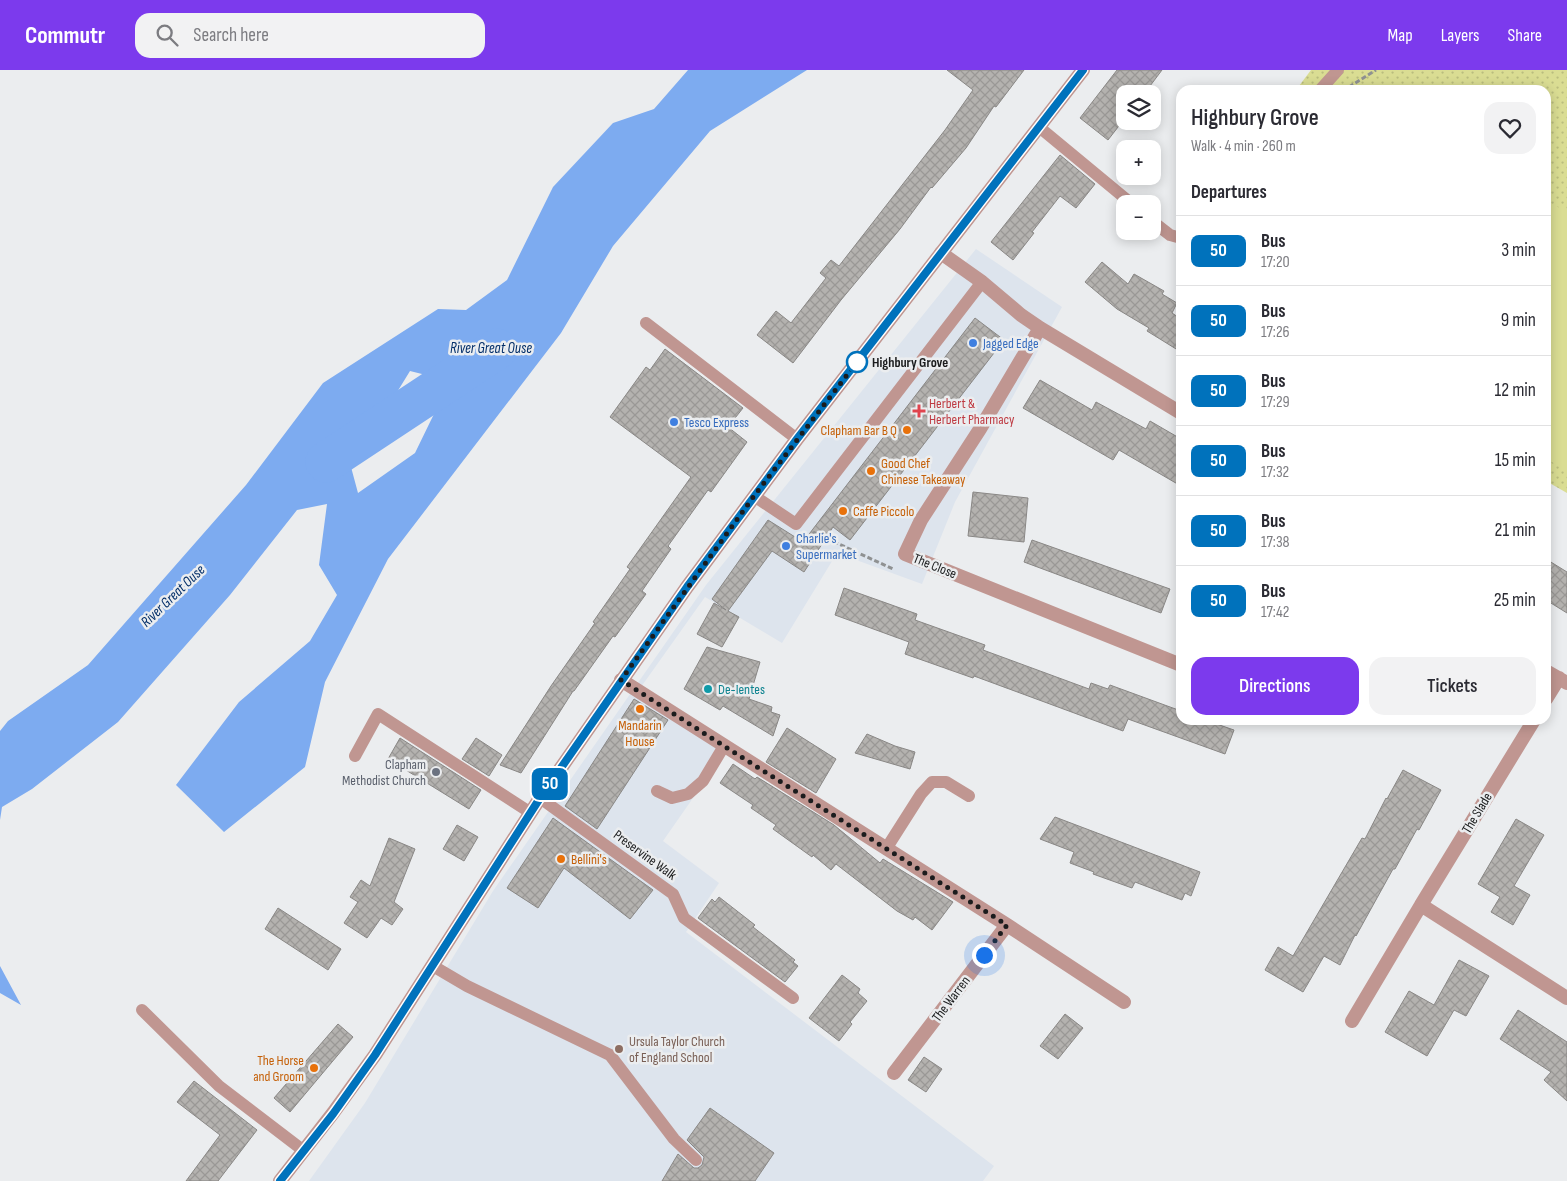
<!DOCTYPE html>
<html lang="en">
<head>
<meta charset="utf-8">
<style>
  body { margin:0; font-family:"Sofia Sans Condensed",sans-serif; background:#f2f2f3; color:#2b2b33; height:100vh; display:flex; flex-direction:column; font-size:19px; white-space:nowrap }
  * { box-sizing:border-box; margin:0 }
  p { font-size:16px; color:#7c7c81 }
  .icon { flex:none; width:28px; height:28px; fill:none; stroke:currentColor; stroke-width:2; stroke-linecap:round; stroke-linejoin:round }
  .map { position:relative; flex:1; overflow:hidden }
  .details { position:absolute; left:1176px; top:15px; width:375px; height:640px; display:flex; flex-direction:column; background:#fff; border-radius:15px; box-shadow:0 2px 12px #0003 }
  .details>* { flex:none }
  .badge { padding:0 10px; border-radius:8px; font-size:18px; line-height:32px }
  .controls { position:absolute; left:1116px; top:15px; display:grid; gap:10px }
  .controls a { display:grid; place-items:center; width:45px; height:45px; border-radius:10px; background:#fff; box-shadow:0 2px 12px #0003; font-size:25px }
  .you { position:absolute; width:25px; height:25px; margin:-12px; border:4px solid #fff; border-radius:50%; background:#1a73e8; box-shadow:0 0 0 8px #1a73e833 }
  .map>.badge { position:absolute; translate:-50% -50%; box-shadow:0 0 0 2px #fff }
  h2 { padding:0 15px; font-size:19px; line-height:45px }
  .round { display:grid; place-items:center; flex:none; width:52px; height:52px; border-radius:15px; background:#f2f2f3 }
  .summary { display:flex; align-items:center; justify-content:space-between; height:85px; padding:0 15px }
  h1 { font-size:24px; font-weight:600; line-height:38px }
  .cta { display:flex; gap:10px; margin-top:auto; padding:10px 15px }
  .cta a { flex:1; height:58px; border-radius:15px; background:#7c3aed; color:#fff; font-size:20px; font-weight:600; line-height:58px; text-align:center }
  .cta a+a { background:#f2f2f3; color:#2b2b33 }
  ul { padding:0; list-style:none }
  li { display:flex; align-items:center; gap:15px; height:70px; padding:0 15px; border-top:1px solid #e1e1e2 }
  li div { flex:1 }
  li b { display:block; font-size:19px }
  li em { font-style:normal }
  li .badge { min-width:55px; font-weight:700; text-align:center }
  header { display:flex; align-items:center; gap:30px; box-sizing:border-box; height:70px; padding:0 25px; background:#7c3aed; color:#fff }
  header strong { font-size:24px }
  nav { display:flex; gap:28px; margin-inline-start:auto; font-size:18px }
  .search { width:350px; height:45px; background:#f2f2f3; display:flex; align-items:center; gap:12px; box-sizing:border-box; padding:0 18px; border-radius:15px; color:#7c7c81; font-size:19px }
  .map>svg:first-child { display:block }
  .built { fill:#dde4ed }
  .park { fill:url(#park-dots) }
  .pitch { fill:#dadd93 }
  .water { fill:#7dabf0; fill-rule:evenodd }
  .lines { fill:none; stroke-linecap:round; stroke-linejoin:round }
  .river { stroke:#7dabf0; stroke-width:41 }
  .building { fill:url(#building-cross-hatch); stroke:#898785 }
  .path { stroke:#8f9192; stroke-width:3; stroke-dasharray:5 2.5; stroke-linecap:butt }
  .service { stroke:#c09691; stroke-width:12 }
  .minor { stroke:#c09691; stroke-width:14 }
  .tertiary { stroke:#c09691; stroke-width:14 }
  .line-casing { stroke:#fff; stroke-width:11 }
  .line { stroke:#0072bc; stroke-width:8 }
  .walk { stroke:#1b1c1d; stroke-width:5; stroke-dasharray:0 9 }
  .shop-dot { fill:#3f7fe0; stroke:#ebedef; stroke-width:2 }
  .stop-dot { fill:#fff; stroke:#0072bc; stroke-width:2.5 }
  .health-dot { fill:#e0444e; stroke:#ebedef; stroke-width:2 }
  .food-dot { fill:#e8710a; stroke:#ebedef; stroke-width:2 }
  .culture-dot { fill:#0f9aa8; stroke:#ebedef; stroke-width:2 }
  .worship-dot { fill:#6b7280; stroke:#ebedef; stroke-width:2 }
  .education-dot { fill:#8d6e63; stroke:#ebedef; stroke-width:2 }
  .labels { text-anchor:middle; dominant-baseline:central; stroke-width:5; stroke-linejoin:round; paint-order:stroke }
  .shop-label { font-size:14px; fill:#366cbe; stroke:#ebedef; text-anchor:start }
  .stop-label { font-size:14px; font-weight:bold; fill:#1b1c1d; stroke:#ebedef; text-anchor:start }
  .health-label { font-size:14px; fill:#be3a42; stroke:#ebedef; text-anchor:start }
  .food-label { font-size:14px; fill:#c56008; stroke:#ebedef; text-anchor:start }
  .street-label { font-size:14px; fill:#1b1c1d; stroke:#ebedef }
  .culture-label { font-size:14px; fill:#0d838f; stroke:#ebedef; text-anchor:start }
  .worship-label { font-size:14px; fill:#5b616d; stroke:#ebedef; text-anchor:end }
  .education-label { font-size:14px; fill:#785e54; stroke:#ebedef; text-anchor:start }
  .water-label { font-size:15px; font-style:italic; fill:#012d68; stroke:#ebedef }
</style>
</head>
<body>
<header>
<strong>Commutr</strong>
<div class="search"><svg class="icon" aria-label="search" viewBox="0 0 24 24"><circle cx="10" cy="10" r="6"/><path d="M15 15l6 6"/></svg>Search here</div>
<nav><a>Map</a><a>Layers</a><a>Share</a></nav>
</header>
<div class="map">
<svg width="1567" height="1111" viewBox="0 0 1567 1111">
  <defs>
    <pattern id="park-dots" width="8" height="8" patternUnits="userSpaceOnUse" patternTransform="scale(1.25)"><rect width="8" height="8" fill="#dadd93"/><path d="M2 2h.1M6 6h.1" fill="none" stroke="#babd7e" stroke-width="1.8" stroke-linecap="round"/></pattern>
    <pattern id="building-cross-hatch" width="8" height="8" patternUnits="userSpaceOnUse" patternTransform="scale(1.25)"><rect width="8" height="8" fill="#b4b2af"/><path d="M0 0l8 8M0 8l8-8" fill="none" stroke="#9a9896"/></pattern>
  </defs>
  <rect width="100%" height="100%" fill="#ebedef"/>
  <path class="built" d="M 976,179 L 1062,237 L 955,432 L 922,514 L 837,483 L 782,573 L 705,527 L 641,617 L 730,675 L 663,771 L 719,813 L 686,862 L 994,1096 L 983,1111 L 309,1111 L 365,1033 L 493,821 L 706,515 Z"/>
  <path class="park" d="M 1311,0 L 1567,0 L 1567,423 L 1546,411 L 1546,20 L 1296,20 Z"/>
  <path class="pitch" d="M 1555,135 L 1567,143 L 1567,402 L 1546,388 L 1546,148 Z"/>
  <path class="water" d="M 688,0 L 807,0 L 710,61 L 613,176 L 561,263 L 388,489 L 325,612 L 305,697 L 224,762 L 176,715 L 239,632 L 310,571 L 337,525 L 319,495 L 327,434 L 297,440 L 230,525 L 118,652 L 32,719 L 2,737 L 0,750 L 0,661 L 8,651 L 88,595 L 246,415 L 323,313 L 438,239 L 466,240 L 507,210 L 553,117 L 613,53 L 654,39 ZM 410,301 L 450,311 L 415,383 L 358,423 L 351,397 Z
    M 0,896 L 21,935 L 0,923 Z"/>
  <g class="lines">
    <path class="river" d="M 326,392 L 497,279"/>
  </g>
  <path class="building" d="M 947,0 L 1024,0 L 996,37 L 994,36 L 966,78 L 932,118 L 931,117 L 900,159 L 841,230 L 793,293 L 757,265 L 776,241 L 791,253 L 826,208 L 820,203 L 831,190 L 839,196 L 945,60 L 973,20 Z
    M 1117,0 L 1162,0 L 1144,24 L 1125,24 L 1125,48 L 1108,70 L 1080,48 Z
    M 1060,85 L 1095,114 L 1076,138 L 1060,126 L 1032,162 L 1034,163 L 1013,190 L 991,172 Z
    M 1102,192 L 1128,214 L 1134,204 L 1164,221 L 1162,224 L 1177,233 L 1172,243 L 1181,249 L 1181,282 L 1147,261 L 1149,258 L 1117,239 L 1085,212 Z
    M 975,248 L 1004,270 L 850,470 L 833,457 L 804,502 L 772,481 L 728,541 L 739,547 L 722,577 L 697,564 L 714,533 L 726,540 L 712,529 L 768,450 L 803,472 Z
    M 665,279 L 743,338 L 728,357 L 747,372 L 711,422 L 708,420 L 668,476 L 671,479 L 642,521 L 646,524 L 615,567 L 613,566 L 574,621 L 573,621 L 521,703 L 500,695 L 551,616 L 595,553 L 593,552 L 630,499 L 627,497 L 691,407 L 610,347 L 646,297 L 650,300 Z
    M 1040,310 L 1092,340 L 1096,332 L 1146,359 L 1150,351 L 1181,369 L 1181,416 L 1119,380 L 1113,390 L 1023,338 Z
    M 973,422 L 1028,428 L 1024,472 L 968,466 Z
    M 1032,470 L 1170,519 L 1161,543 L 1024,492 Z
    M 1546,489 L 1567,502 L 1567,543 L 1546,530 Z
    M 844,518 L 917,544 L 915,550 L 985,575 L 983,580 L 1089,619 L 1091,613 L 1108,619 L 1110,615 L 1181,641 L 1181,650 L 1205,650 L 1234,660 L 1225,684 L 1128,649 L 1123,661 L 974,606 L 973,608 L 905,584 L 909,572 L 835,545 Z
    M 707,577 L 760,592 L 749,629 L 772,637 L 771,642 L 780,645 L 773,666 L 723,636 L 720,640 L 684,619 Z
    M 634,629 L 668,650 L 597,759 L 565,736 Z
    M 787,658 L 836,689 L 816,723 L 766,692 Z
    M 867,664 L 895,676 L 915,682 L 910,699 L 855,683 Z
    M 400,668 L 481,720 L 469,739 L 388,689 Z
    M 476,668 L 502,685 L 489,706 L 462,689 Z
    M 733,694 L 755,709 L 757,707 L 834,755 L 880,793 L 883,789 L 953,832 L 932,860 L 915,847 L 913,850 L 897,841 L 836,794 L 831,800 L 813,785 L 812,787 L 773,759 L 776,755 L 751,738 L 753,735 L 720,713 Z
    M 1403,700 L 1441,720 L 1419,760 L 1417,759 L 1395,799 L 1393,799 L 1356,866 L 1355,865 L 1340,895 L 1324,886 L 1303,922 L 1265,900 L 1278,877 L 1293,886 L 1362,768 L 1365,769 L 1386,728 L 1387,729 Z
    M 1055,747 L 1200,802 L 1191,826 L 1185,823 L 1182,830 L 1135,812 L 1132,818 L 1093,804 L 1094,802 L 1070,793 L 1074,782 L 1040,769 Z
    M 553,748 L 653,820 L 630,849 L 564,798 L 538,838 L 507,818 Z
    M 1516,749 L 1544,765 L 1514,816 L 1530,825 L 1513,855 L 1491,842 L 1500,827 L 1478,814 Z
    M 457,755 L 478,767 L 464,791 L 443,779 Z
    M 389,768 L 415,779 L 394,832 L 403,839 L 392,855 L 381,848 L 367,868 L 344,853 L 358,832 L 350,827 L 361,810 L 370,816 Z
    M 719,827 L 755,855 L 753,857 L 795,890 L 793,892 L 798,896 L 785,912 L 698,848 L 712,829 L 715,832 Z
    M 278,838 L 341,879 L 328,900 L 265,859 Z
    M 1459,890 L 1489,906 L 1466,946 L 1454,940 L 1427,986 L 1385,962 L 1409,921 L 1434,935 Z
    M 842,905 L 860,919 L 858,923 L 867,931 L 850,952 L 852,954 L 839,971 L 809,948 Z
    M 1518,940 L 1567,972 L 1567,1031 L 1544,1010 L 1551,1002 L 1500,969 Z
    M 1065,944 L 1083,958 L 1058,989 L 1040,976 Z
    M 338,954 L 353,967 L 290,1042 L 274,1028 Z
    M 924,987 L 942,999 L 926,1022 L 908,1010 Z
    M 194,1011 L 257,1060 L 218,1111 L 186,1111 L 220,1065 L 177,1032 Z
    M 710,1038 L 774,1083 L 755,1111 L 662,1111 L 678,1084 L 694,1098 L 698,1098 L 702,1095 L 704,1087 L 687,1070 Z"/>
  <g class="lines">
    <path class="path" d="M 1349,17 L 1376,0
      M 813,462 L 893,499"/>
    <path class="service" d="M 1320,20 L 1338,0
      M 1039,57 L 1132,134
      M 1152,151 L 1170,165 L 1181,168
      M 646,253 L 797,369
      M 754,426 L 796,454 L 982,212
      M 355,686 L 378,644 L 531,743
      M 657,721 L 672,728 L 688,724 L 703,711 L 724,676
      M 540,728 L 673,824 L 684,848 L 793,928
      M 886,779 L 921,724 L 932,712 L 946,712 L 969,726
      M 433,896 L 467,916 L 610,985 L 674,1069 L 696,1090
      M 142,940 L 219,1016 L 304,1081"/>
    <path class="minor" d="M 941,183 L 982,212 L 1021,245 L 1040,258 L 1181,343
      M 1040,258 L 980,359 L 921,450 L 905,484 L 1181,595
      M 1546,601 L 1567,613
      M 621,610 L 1007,855 L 1124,932
      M 1546,629 L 1559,608
      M 1421,835 L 1534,650
      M 1352,951 L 1421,835 L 1567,928
      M 894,1003 L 1007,855"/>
    <path class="tertiary" d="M 280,1111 L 333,1043 L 375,985 L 540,728 L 687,517 L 797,369 L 1083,0"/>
  </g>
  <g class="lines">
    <g class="line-casing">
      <path id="line" d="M 280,1111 L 333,1044 L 375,985 L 540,728 L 687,517 L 797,369 L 1083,0"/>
    </g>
    <use href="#line" class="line"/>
    <path class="walk" d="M 857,292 L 754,426 L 621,610 L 724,676 L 1007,855 L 984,885"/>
  </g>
  <g class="shop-dot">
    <circle cx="973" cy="273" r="5"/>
    <circle cx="674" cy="352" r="5"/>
    <circle cx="786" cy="476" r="5"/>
  </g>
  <circle class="stop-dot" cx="857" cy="292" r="10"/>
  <path class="health-dot" d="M916.5 333.5h5v5h5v5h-5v5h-5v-5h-5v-5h5z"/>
  <g class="food-dot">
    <circle cx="907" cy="360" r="5"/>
    <circle cx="871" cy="401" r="5"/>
    <circle cx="843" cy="441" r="5"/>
    <circle cx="640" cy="639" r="5"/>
    <circle cx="561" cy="789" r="5"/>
    <circle cx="314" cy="998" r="5"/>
  </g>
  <circle class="culture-dot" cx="708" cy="619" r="5"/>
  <circle class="worship-dot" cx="436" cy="702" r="5"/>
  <circle class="education-dot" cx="619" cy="979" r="5"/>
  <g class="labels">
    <g class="shop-label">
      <text x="983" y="273">Jagged Edge</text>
      <text x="684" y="352">Tesco Express</text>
      <text x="796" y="468">Charlie's<tspan x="796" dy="16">Supermarket</tspan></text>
    </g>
    <g class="stop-label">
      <text x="872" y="292">Highbury Grove</text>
    </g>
    <g class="health-label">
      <text x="929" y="333">Herbert &amp;<tspan x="929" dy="16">Herbert Pharmacy</tspan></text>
    </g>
    <g class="food-label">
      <text x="897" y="360" text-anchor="end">Clapham Bar B Q</text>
      <text x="881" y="393">Good Chef<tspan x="881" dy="16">Chinese Takeaway</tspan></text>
      <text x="853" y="441">Caffe Piccolo</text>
      <text x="640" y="655" text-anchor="middle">Mandarin<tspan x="640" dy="16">House</tspan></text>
      <text x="571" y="789">Bellini's</text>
      <text x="304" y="990" text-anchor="end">The Horse<tspan x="304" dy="16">and Groom</tspan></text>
    </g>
    <g class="street-label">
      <text transform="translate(935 496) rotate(22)">The Close</text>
      <text transform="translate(1477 743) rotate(-59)">The Slade</text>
      <text transform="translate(645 785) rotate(36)">Preservine Walk</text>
      <text transform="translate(951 929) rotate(-53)">The Warren</text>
    </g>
    <g class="culture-label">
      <text x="718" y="619">De-Ientes</text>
    </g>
    <g class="worship-label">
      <text x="426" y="694">Clapham<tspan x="426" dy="16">Methodist Church</tspan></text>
    </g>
    <g class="education-label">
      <text x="629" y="971">Ursula Taylor Church<tspan x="629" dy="16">of England School</tspan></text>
    </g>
    <g class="water-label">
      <text x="491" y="278">River Great Ouse</text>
      <text transform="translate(173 526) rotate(-44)">River Great Ouse</text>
    </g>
  </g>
</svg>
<div class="controls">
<a><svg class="icon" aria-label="layers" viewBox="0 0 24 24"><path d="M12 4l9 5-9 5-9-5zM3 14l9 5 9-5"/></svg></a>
<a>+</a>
<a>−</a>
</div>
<div class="you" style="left:984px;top:885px"></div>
<b class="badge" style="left:550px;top:714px;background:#0072bc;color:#fff">50</b>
<section class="details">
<div class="summary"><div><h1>Highbury Grove</h1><p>Walk · 4 min · 260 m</p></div><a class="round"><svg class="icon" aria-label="heart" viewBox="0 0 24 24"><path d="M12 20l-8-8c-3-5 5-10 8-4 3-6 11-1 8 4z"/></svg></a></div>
<h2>Departures</h2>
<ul>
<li><span class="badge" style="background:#0072bc;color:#fff">50</span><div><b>Bus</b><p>17:20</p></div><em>3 min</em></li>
<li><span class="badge" style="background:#0072bc;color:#fff">50</span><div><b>Bus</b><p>17:26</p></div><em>9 min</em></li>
<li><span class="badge" style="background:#0072bc;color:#fff">50</span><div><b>Bus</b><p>17:29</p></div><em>12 min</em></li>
<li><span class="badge" style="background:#0072bc;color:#fff">50</span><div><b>Bus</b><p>17:32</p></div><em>15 min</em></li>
<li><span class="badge" style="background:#0072bc;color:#fff">50</span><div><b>Bus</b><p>17:38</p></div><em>21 min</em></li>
<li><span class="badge" style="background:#0072bc;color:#fff">50</span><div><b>Bus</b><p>17:42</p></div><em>25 min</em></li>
</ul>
<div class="cta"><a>Directions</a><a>Tickets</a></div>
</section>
</div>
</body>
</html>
